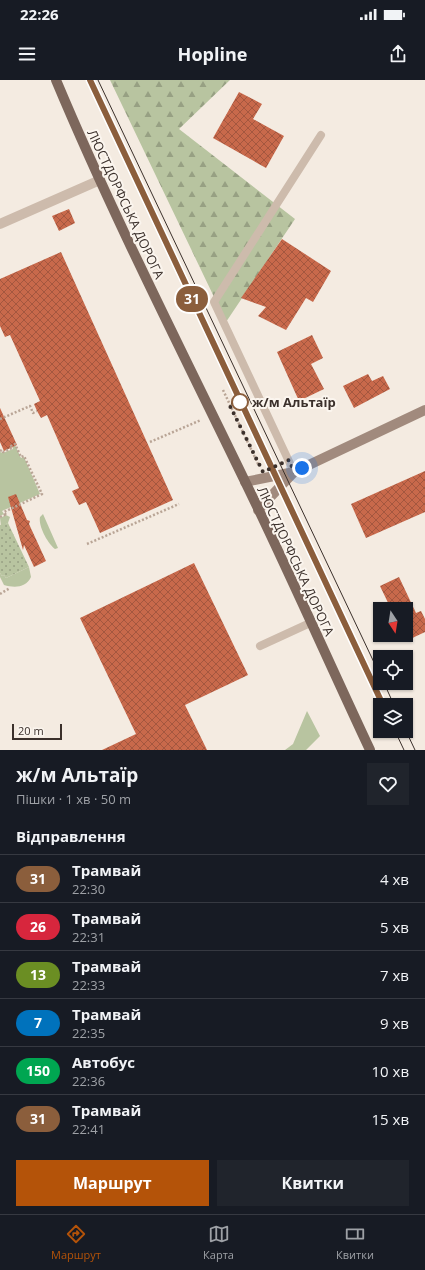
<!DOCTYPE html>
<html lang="uk">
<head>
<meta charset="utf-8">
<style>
  body { margin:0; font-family:"Open Sans",sans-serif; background:#20242c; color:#f1f3f6; height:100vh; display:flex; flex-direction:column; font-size:15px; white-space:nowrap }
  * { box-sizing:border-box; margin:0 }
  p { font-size:13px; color:#9ea1a6 }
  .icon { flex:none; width:22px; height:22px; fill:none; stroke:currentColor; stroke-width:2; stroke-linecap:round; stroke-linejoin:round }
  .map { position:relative; height:670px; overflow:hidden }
  .details { display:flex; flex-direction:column; background:#171b24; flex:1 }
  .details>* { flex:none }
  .badge { padding:0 8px; border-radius:13px; font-size:14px; line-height:26px }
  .needle { width:26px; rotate:168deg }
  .buttons { position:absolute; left:373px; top:522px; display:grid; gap:8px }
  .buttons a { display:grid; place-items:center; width:40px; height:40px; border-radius:0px; background:#171b24; box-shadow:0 1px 3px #0004; font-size:20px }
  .scale { position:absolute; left:12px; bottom:10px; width:50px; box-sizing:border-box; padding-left:4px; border:2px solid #3b302b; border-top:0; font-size:11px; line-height:14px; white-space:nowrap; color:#3b302b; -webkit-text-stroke:3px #fbf5ee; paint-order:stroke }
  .you { position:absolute; width:20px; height:20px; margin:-10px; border:3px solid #fff; border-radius:50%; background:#1a73e8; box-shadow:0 0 0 6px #1a73e833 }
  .map>.badge { position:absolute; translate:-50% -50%; box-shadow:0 0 0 2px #fff }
  h2 { padding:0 16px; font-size:15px; line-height:36px }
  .round { display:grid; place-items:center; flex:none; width:42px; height:42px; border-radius:0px; background:#20242c }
  .head { display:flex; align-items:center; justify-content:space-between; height:68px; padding:0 16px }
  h1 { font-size:19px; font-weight:700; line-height:30px }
  .action { display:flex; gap:8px; margin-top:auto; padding:8px 16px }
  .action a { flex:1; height:46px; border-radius:0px; background:#b45309; color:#fff; font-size:16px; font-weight:700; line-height:46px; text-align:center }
  .action a+a { background:#20242c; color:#f1f3f6 }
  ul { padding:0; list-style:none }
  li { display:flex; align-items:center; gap:12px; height:48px; padding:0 16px; border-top:1px solid #363941 }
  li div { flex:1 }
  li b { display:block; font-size:15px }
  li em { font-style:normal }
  li .badge { min-width:44px; font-weight:700; text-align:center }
  .status { display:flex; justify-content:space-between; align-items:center; height:28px; padding:0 20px; background:#171b24; direction:ltr }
  .status svg { height:11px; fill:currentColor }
  header { display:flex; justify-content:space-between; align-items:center; height:52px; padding:0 16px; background:#171b24; font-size:18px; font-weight:700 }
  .menu { display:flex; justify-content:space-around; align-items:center; height:56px; border-top:1px solid #363941; background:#171b24; font-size:11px; color:#9ea1a6 }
  .menu a { display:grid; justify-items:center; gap:2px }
  .menu .selected { color:#b45309 }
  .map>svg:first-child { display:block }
  .grass { fill:#b8c4a0 }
  .forest { fill:url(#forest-firs) }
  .park { fill:url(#park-dots) }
  .building { fill:url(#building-cross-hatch) }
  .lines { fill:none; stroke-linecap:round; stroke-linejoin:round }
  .path { stroke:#b9a596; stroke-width:2.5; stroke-dasharray:2 2; stroke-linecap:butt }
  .lane { stroke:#cdbbac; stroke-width:8 }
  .street { stroke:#cdbbac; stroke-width:10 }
  .secondary { stroke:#a18a7d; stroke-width:10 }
  .primary { stroke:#7d675c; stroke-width:10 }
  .tram { stroke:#3b302b; stroke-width:1 }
  .line-casing { stroke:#fff; stroke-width:9 }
  .line { stroke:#8b5e3c; stroke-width:6 }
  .walk { stroke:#3b302b; stroke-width:4; stroke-dasharray:0 7.2 }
  .stop-dot { fill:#fff; stroke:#8b5e3c; stroke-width:2 }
  .labels { text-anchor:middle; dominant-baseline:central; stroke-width:4; stroke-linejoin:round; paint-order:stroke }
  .street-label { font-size:13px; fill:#3b302b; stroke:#fbf5ee }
  .stop-label { font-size:13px; font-weight:bold; fill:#3b302b; stroke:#fbf5ee; text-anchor:start }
</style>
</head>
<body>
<div class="status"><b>22:26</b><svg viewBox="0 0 49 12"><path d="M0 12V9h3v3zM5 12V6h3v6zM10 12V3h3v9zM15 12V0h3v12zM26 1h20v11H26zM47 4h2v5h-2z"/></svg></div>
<header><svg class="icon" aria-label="menu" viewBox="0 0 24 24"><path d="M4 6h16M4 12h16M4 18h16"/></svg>Hopline<svg class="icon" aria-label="share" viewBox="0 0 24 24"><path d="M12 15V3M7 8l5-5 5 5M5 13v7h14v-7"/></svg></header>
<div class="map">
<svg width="425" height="670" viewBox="0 0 425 670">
  <defs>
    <pattern id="forest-firs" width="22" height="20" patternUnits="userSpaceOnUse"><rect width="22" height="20" fill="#b8c4a0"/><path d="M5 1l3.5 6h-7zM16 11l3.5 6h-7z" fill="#97a083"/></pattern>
    <pattern id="park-dots" width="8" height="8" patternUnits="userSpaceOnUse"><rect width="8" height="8" fill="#b8c4a0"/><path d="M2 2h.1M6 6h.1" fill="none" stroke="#97a083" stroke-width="1.8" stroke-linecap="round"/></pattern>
    <pattern id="building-cross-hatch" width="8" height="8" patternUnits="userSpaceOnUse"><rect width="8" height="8" fill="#c8694b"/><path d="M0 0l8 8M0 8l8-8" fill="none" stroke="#a4573f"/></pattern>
  </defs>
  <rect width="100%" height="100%" fill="#f4ebe1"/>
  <path class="grass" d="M 15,365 L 21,378 L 24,377 L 40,414 L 2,431 L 4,434 L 0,436 L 0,372 L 3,373 L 13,369 L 12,366 Z
    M 43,434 L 58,468 L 55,469 C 48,464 38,446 40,437 Z
    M 6,435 L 10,437 L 8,443 L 1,446 L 0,438 Z
    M 29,487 L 31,497 C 26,508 14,508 4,505 L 0,497 L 0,493 L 2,496 L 4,495 L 6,498 Z
    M 307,631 L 320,656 L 306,670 L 285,670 L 293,664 Z"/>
  <path class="forest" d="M 110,0 L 230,0 L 179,49 L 295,139 L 226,242 Z"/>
  <path class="park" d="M 8,443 L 29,487 L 6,498 L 4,495 L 2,496 L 0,493 L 0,445 Z"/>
  <path class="building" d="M 239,12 L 262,24 L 253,39 L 284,56 L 266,88 L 213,58 Z
    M 69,129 L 75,143 L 59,151 L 52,136 Z
    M 282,159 L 331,191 L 313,222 L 306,218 L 286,250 L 258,236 L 266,227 L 241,218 Z
    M 61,172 L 173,420 L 100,453 L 86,422 L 79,425 L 72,411 L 79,408 L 47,335 L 41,338 L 37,331 L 34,324 L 40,321 L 10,255 L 5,257 L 0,246 L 0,199 Z
    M 312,255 L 323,278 L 311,284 L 324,309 L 299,321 L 277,272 Z
    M 368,294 L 372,301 L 383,296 L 390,309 L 354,328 L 343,306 Z
    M 0,328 L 17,365 L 4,371 L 0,362 Z
    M 425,391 L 425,432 L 366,458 L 351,424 Z
    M 16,414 L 27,440 L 30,441 L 29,444 L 46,481 L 34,487 L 24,465 L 23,470 L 8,417 Z
    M 194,483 L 248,595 L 185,625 L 207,670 L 102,670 L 136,654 L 80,538 Z
    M 399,497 L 416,533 L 421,531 L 425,539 L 425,552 L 406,561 L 406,529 L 391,529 L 380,506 Z"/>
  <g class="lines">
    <path class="path" d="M 223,310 L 259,386
      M 0,339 L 30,326 L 33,333 L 37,331
      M 150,362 L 201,340
      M 0,371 L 2,370 L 3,372 L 12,368 L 11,366 L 15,364 L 21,377 L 24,376 L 42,414 L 4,432 L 6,435
      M 0,437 L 7,434
      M 87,464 L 179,424
      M 0,514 L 10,508"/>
    <path class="lane" d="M 294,392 L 214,222 L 321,55
      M 260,566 L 310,543"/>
    <path class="street" d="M 0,144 L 100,100"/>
    <path class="secondary" d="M 245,402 L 294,392 L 425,330
      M 258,430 L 294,392"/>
    <path class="primary" d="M 56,0 C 116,143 187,281 254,420 C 294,503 331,587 370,670"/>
    <path class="tram" d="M 90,0 L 383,625
      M 98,0 L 380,595
      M 384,603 L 394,625
      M 395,651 L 404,670
      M 406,651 L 415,670"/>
  </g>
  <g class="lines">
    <g class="line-casing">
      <path id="line" d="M 90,0 L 383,625"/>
    </g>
    <use href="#line" class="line"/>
    <path class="walk" d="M 240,322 L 229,324 L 263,392 L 289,380 L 294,392 L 302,388"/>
  </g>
  <circle class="stop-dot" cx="240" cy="322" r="8"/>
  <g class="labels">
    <g class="street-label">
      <text transform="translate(126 124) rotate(65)">ЛЮСТДОРФСЬКА ДОРОГА</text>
      <text transform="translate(296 481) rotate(65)">ЛЮСТДОРФСЬКА ДОРОГА</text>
    </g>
    <g class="stop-label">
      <text x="252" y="322">ж/м Альтаїр</text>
    </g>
  </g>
</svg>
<div class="buttons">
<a><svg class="needle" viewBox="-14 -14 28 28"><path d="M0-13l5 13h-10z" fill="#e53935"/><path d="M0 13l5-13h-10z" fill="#9ea1a6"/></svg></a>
<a><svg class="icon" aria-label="locate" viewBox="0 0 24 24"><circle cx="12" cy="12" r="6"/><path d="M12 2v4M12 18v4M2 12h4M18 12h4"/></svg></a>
<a><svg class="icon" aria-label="layers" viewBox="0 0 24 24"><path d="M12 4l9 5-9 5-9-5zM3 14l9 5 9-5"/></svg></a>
</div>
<div class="scale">20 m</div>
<div class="you" style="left:302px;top:388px"></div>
<b class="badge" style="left:192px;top:219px;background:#8b5e3c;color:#fff">31</b>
</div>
<section class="details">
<div class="head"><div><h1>ж/м Альтаїр</h1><p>Пішки · 1 хв · 50 m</p></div><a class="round"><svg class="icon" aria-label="heart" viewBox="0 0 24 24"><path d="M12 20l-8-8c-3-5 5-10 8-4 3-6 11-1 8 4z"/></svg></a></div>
<h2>Відправлення</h2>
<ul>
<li><span class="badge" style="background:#8b5e3c;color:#fff">31</span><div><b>Трамвай</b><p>22:30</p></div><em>4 хв</em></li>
<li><span class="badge" style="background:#d7263d;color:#fff">26</span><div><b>Трамвай</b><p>22:31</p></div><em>5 хв</em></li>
<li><span class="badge" style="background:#6b8e23;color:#fff">13</span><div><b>Трамвай</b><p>22:33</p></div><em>7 хв</em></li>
<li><span class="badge" style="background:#0072bc;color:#fff">7</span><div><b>Трамвай</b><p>22:35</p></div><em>9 хв</em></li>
<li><span class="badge" style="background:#00a651;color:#fff">150</span><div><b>Автобус</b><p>22:36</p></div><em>10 хв</em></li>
<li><span class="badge" style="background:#8b5e3c;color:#fff">31</span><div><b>Трамвай</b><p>22:41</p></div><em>15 хв</em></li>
</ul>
<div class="action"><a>Маршрут</a><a>Квитки</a></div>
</section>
<nav class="menu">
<a class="selected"><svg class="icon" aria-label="directions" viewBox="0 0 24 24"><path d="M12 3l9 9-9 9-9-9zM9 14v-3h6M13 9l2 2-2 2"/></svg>Маршрут</a>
<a><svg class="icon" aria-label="map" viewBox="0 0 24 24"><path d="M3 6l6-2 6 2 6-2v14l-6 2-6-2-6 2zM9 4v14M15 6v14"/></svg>Карта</a>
<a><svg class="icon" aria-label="tickets" viewBox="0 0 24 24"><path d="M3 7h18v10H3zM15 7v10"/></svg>Квитки</a>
</nav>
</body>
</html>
